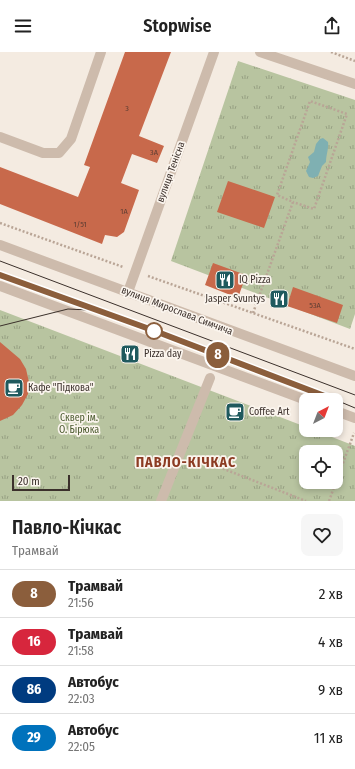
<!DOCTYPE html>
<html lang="uk">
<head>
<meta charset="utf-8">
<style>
  body { margin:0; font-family:"Fira Sans Condensed",sans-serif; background:#f6f6f6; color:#222; height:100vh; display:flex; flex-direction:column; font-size:15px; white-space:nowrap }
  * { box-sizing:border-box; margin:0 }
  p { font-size:13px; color:#767676 }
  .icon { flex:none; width:22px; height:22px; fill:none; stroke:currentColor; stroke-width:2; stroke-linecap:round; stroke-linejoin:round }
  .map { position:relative; height:449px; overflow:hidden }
  .drawer { display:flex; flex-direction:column; background:#fff; flex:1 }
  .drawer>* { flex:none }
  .badge { padding:0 8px; border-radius:13px; font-size:14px; line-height:26px }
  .needle { width:26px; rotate:42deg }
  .fabs { position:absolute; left:299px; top:341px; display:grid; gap:8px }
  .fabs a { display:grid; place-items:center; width:44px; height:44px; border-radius:8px; background:#fff; box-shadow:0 2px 6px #0003; font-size:20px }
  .scale { position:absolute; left:12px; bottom:10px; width:58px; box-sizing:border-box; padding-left:4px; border:2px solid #3b302b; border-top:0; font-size:11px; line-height:14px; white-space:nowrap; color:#3b302b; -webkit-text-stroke:3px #fbf5ee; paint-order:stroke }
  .map>.badge { position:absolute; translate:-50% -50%; box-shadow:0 0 0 2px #fff }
  .round { display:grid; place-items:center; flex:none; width:42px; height:42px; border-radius:8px; background:#f6f6f6 }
  .head { display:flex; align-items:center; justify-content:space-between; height:68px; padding:0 12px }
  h1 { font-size:19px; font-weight:600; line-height:30px }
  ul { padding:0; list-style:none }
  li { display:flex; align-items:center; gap:12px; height:48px; padding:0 12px; border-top:1px solid #e0e0e0 }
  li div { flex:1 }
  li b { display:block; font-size:15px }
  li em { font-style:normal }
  li .badge { min-width:44px; font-weight:700; text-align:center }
  header { display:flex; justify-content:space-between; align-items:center; height:52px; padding:0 12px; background:#fff; font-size:18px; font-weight:600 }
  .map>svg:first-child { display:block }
  .grass { fill:url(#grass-tufts); fill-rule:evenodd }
  .water { fill:#7fb0b2 }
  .building { fill:#c8694b }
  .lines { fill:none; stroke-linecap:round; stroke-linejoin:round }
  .path { stroke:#b9a596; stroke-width:2.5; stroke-dasharray:2 2; stroke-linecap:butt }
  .minor { stroke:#cdbbac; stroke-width:10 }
  .tram { stroke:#3b302b; stroke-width:1 }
  .line-casing { stroke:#fff; stroke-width:9 }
  .line { stroke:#8b5e3c; stroke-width:6 }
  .stop-dot { fill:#fff; stroke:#8b5e3c; stroke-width:2 }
  .labels { text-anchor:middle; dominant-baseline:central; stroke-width:3.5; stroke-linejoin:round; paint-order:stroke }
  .number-label { font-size:8px; fill:#5e3e33 }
  .street-label { font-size:10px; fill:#3b302b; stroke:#fbf5ee }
  .poi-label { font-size:10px; fill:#3b302b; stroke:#fbf5ee; text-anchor:start }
  .park-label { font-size:10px; fill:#4a5a2e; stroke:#fbf5ee }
  .district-label { font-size:14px; font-weight:bold; letter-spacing:1px; fill:#8c3b22; stroke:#fbf5ee }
</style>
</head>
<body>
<header><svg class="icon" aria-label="menu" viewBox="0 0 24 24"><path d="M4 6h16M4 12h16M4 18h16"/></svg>Stopwise<svg class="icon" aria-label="share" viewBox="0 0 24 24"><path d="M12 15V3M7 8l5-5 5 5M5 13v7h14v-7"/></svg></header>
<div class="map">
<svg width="355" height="449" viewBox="0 0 355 449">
  <defs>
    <pattern id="grass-tufts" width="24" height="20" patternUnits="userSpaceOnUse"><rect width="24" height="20" fill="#b8c4a0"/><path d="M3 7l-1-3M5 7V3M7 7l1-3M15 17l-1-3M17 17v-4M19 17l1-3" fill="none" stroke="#97a083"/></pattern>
  </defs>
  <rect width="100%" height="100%" fill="#f4ebe1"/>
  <path class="grass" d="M 238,9 L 355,48 L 355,262 L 350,277 L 171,209 Z
    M 0,258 L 306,375 L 306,378 L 314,378 L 355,394 L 355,449 L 0,449 ZM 306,400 L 336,400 L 336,430 L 306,430 Z"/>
  <path class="water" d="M 323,86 L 328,90 C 329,96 326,103 326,110 L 322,114 L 318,124 L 313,126 L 309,125 L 306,119 L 310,110 L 308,105 L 314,100 L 316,92 L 320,87 Z"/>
  <path class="building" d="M 125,0 L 171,0 L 139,84 L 164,94 L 157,111 L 132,102 L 121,131 L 139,138 L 124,180 L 117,185 L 105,183 L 102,192 L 0,152 L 0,115 L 78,145 L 90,115 L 84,113 Z
    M 228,129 L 275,145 L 264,176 L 217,160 Z
    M 213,211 L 246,223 L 238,246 L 205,233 Z
    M 293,235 L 343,253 L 337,271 L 287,254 Z
    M 0,290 L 20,307 L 26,317 L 29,330 L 28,342 L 22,353 L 13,363 L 0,369 Z"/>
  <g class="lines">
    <path class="path" d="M 331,0 L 355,9
      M 0,171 L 123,215
      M 148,224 L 355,297
      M 253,261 L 293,150 L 277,143 L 310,49 L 347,62 L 314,157 L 293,150
      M 193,405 L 306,449
      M 336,430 L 354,381
      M 329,449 L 336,430"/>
    <path class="minor" d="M 260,0 L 355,32
      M 0,85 L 43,101 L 59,101 L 71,87 L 101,0
      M 0,193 L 355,324
      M 0,234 L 306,348
      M 128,240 L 214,0
      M 336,359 L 355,366
      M 161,449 L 210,326"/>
    <path class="tram" d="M 0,209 L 355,343
      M 0,223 L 155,279 L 335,348
      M 0,274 L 68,257 L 88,258
      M 336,348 L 355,356"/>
  </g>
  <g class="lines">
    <g class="line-casing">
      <path id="line" d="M 0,223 L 155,279 L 335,348"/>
    </g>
    <use href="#line" class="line"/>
  </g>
  <defs>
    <g id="restaurant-square" transform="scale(1)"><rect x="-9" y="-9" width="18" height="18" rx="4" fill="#1f5a5e" stroke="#fbf5ee"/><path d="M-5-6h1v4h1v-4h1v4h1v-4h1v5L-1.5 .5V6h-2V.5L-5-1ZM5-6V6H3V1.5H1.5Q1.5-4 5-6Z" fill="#fff"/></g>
    <g id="cafe-square" transform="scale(1)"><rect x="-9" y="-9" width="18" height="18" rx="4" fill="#1f5a5e" stroke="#fbf5ee"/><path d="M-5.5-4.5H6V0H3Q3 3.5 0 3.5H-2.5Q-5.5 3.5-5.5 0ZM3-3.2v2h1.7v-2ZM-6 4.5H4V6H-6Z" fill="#fff"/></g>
  </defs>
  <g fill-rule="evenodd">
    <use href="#restaurant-square" x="225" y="228"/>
    <use href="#restaurant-square" x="279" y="247"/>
    <use href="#restaurant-square" x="130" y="302"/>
    <use href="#cafe-square" x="14" y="336"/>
    <use href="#cafe-square" x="235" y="360"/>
  </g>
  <circle class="stop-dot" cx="154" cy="279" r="8"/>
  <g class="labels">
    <g class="number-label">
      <text x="127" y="56">3</text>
      <text x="154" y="100">3А</text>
      <text x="124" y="159">1А</text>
      <text x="80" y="172">1/51</text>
      <text x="315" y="253">53А</text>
    </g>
    <g class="street-label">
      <text transform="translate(171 120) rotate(-70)">вулиця Тенісна</text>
      <text transform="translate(177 259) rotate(21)">вулиця Мирослава Симчича</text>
    </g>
    <g class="poi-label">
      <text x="239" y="228">IQ Pіzza</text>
      <text x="265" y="247" text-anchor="end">Jasper Svuntys</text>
      <text x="144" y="302">Pizza day</text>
      <text x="28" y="336">Кафе "Підкова"</text>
      <text x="249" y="360">Coffee Art</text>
    </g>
    <g class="park-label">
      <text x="79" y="366">Сквер ім.<tspan x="79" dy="12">О. Бірюка</tspan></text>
    </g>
    <g class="district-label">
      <text x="186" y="410">ПАВЛО-КІЧКАС</text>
    </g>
  </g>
</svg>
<div class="fabs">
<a><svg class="needle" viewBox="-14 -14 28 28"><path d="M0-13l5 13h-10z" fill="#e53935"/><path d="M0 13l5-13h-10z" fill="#767676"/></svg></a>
<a><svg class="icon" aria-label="locate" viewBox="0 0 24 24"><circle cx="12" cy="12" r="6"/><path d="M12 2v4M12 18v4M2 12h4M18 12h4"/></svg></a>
</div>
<div class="scale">20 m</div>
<b class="badge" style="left:218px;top:303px;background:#8b5e3c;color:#fff">8</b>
</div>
<section class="drawer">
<div class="head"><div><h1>Павло-Кічкас</h1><p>Трамвай</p></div><a class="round"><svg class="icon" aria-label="heart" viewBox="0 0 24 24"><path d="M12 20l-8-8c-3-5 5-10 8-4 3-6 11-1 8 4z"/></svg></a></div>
<ul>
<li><span class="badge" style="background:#8b5e3c;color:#fff">8</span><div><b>Трамвай</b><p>21:56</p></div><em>2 хв</em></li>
<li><span class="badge" style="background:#d7263d;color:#fff">16</span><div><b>Трамвай</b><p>21:58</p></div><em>4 хв</em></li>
<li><span class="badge" style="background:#003b80;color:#fff">86</span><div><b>Автобус</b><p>22:03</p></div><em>9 хв</em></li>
<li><span class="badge" style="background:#0072bc;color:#fff">29</span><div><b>Автобус</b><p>22:05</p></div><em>11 хв</em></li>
</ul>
</section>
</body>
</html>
